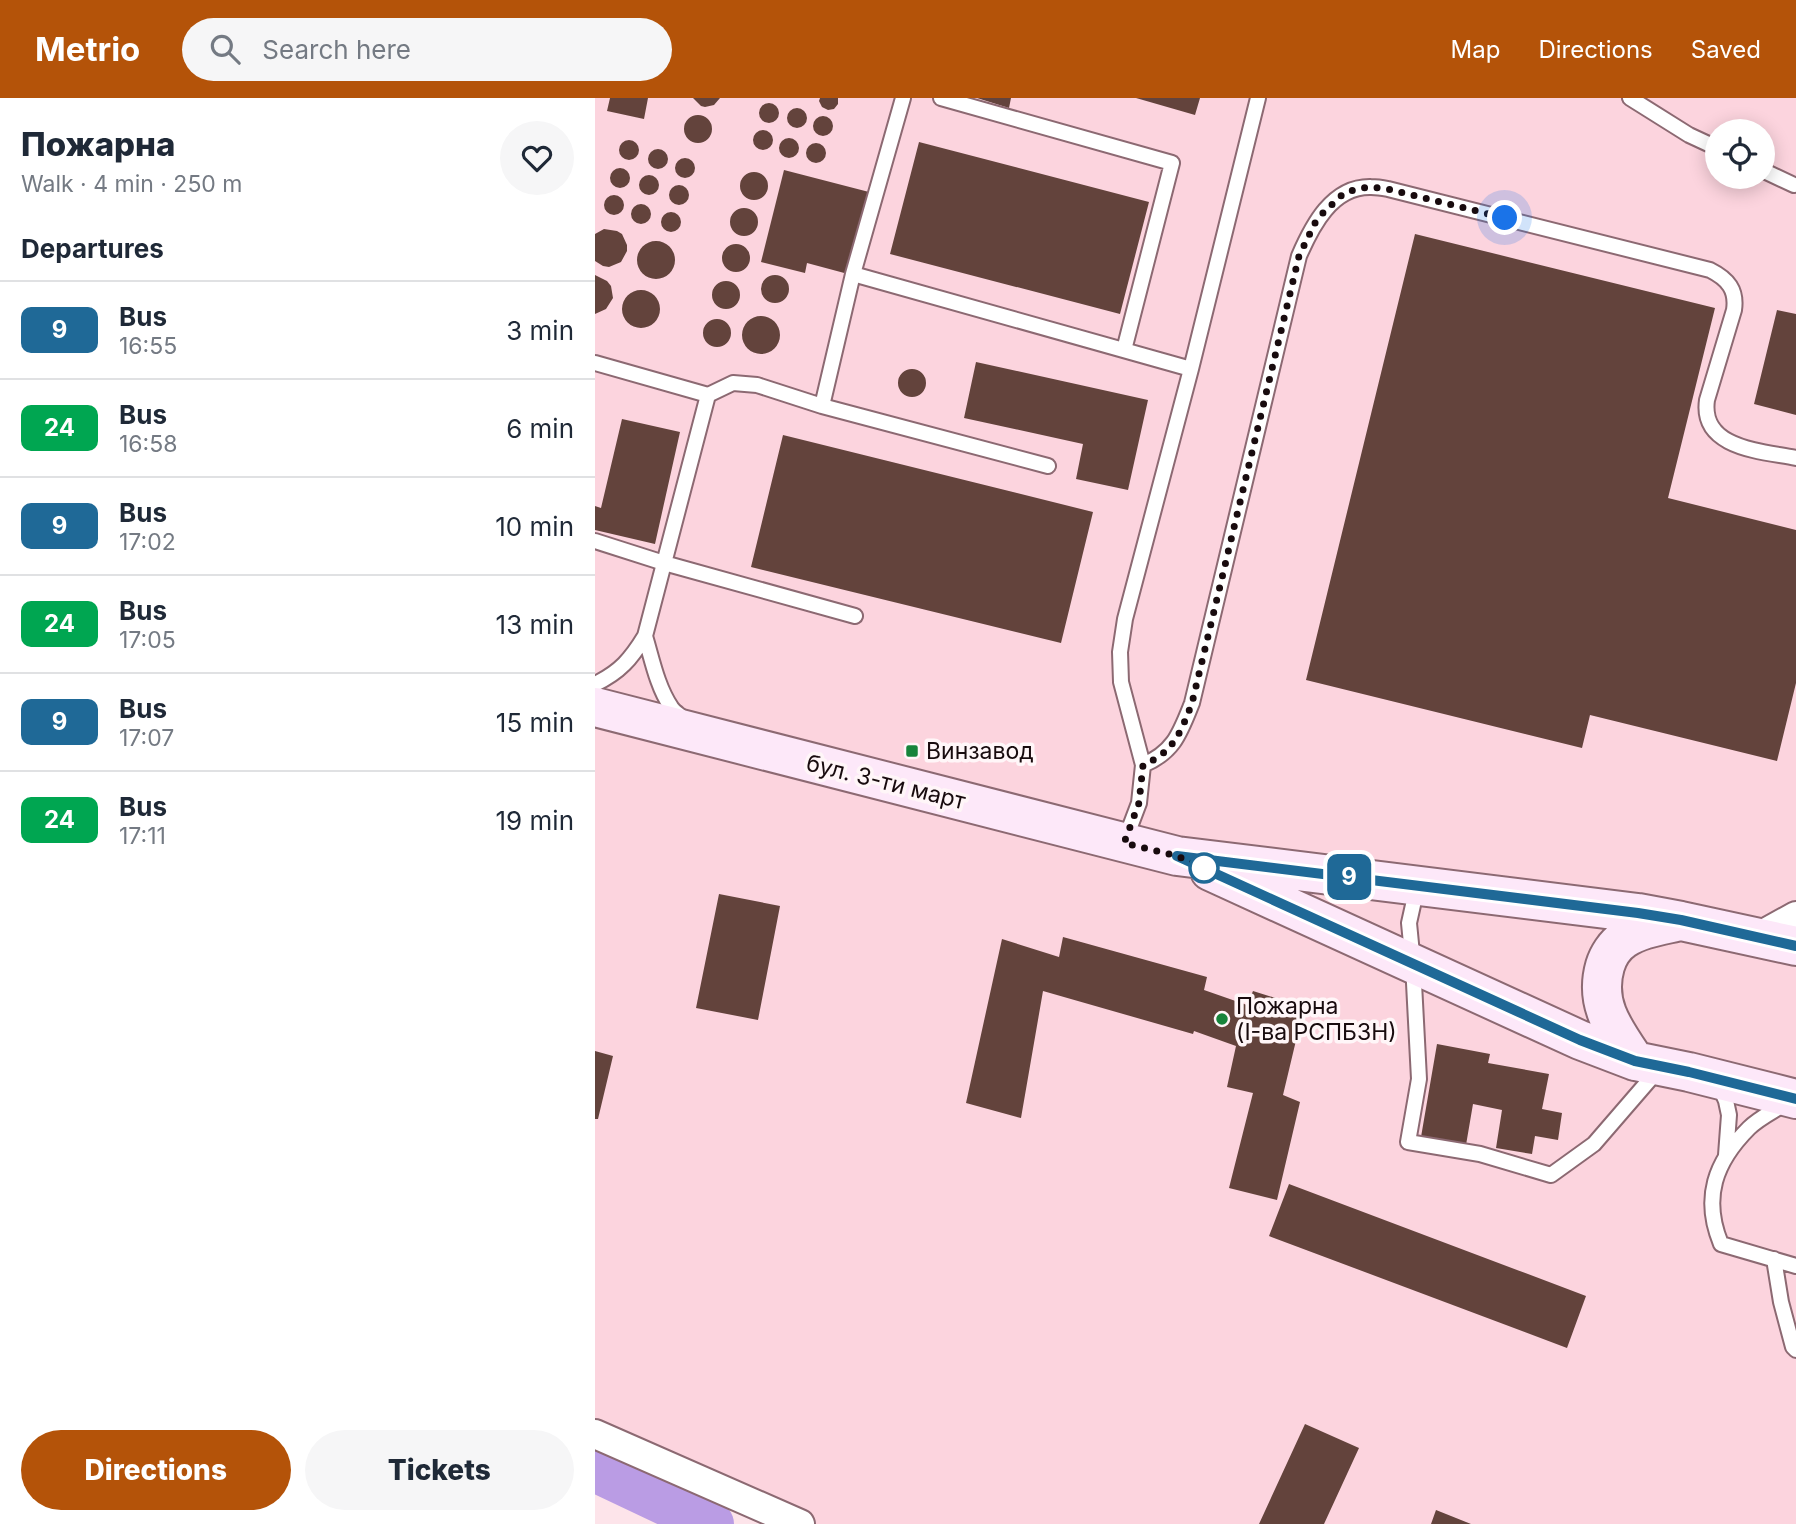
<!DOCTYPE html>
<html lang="en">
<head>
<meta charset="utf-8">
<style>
  body { margin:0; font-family:Inter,sans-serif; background:#f6f6f7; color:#1f2937; height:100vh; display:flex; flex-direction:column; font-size:26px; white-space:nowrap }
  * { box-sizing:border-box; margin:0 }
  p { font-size:23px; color:#747a83 }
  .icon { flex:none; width:38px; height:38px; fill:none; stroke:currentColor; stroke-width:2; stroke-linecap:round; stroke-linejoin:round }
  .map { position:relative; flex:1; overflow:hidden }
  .sheet { display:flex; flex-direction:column; background:#fff; width:595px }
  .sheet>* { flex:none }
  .badge { padding:0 14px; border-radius:10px; font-size:24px; line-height:46px }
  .tools { position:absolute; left:1110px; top:21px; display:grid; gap:14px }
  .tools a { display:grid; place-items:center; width:70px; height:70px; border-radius:50%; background:#fff; box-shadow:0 4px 18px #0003; font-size:35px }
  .you { position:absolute; width:35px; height:35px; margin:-18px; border:5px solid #fff; border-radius:50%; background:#1a73e8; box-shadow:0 0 0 10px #1a73e833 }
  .map>.badge { position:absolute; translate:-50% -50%; box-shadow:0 0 0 4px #fff }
  h2 { padding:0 21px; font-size:26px; line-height:63px }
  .round { display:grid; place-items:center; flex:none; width:74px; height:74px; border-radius:37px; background:#f6f6f7 }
  .head { display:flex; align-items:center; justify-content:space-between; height:119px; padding:0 21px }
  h1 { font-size:33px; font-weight:800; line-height:52px }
  .primary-button { display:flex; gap:14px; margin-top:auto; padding:14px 21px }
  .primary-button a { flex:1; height:80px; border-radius:42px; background:#b45309; color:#fff; font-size:28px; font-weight:800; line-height:80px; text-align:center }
  .primary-button a+a { background:#f6f6f7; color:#1f2937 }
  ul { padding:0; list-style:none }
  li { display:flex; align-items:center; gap:21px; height:98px; padding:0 21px; border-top:2px solid #e0e1e3 }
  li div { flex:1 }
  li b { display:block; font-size:26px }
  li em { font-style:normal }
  li .badge { min-width:77px; font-weight:700; text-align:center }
  header { display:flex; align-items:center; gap:42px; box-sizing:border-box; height:98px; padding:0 35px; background:#b45309; color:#fff }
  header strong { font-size:33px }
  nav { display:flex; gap:38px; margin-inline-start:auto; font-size:24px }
  .search { width:490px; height:63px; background:#f6f6f7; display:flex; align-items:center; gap:18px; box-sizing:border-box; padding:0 24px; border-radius:38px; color:#747a83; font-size:26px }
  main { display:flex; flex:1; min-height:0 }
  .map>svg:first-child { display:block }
  .built { fill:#fcd4de; fill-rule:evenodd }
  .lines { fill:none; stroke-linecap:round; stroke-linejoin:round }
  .river { stroke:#ba9ce4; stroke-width:46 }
  .building { fill:#63433c }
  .service-casing { stroke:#8c6972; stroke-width:18 }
  .minor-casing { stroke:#8c6972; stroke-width:32 }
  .secondary-casing { stroke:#8c6972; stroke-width:42 }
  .service { stroke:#fff; stroke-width:14 }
  .minor { stroke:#fff; stroke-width:28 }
  .secondary { stroke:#fde8f9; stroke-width:38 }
  .line-casing { stroke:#fff; stroke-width:16 }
  .line { stroke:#1f6997; stroke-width:10 }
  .walk { stroke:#180b0e; stroke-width:7; stroke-dasharray:0 12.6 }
  .poi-dot { fill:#17843b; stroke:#fff6f8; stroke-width:2.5 }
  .stop-dot { fill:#fff; stroke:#1f6997; stroke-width:3.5 }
  .labels { text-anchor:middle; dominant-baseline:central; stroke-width:7; stroke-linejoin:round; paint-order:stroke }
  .poi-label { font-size:23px; fill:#180b0e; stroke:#fff6f8; text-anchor:start }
  .street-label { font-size:23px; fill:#180b0e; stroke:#fff6f8 }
</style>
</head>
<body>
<header>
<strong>Metrio</strong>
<div class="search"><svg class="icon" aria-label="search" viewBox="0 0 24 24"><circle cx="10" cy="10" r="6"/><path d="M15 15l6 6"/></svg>Search here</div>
<nav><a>Map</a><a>Directions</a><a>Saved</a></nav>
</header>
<main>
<section class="sheet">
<div class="head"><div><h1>Пожарна</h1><p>Walk · 4 min · 250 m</p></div><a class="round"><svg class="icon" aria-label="heart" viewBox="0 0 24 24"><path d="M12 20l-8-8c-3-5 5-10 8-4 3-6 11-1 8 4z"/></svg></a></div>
<h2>Departures</h2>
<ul>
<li><span class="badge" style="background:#1f6997;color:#fff">9</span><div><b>Bus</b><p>16:55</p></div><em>3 min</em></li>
<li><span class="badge" style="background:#00a651;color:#fff">24</span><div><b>Bus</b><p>16:58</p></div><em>6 min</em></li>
<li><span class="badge" style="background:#1f6997;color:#fff">9</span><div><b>Bus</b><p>17:02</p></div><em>10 min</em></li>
<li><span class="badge" style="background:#00a651;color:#fff">24</span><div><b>Bus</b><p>17:05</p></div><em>13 min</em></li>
<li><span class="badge" style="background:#1f6997;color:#fff">9</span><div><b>Bus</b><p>17:07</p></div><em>15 min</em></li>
<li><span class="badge" style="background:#00a651;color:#fff">24</span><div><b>Bus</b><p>17:11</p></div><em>19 min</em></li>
</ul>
<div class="primary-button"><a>Directions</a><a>Tickets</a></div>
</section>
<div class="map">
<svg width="1201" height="1426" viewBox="0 0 1201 1426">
  <rect width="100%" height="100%" fill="#fde4ea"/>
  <path class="built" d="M 0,0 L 1201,0 L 1201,1426 L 165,1426 L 0,1347 ZM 1122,33 L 1167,33 L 1167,79 L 1122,79 Z"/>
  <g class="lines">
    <path class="river" d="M 0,1371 L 116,1426"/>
  </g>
  <path class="building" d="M 15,0 L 53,0 L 49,21 L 12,13 Z
    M 98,0 L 125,0 L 119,7 L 110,9 L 106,8 Z
    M 225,0 L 243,0 L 243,6 L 239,11 L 233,12 L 227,9 L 224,3 Z
    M 382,0 L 416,0 L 414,10 Z
    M 541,0 L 605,0 L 600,17 Z
    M164 15a10 10 0 1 1 20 0a10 10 0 1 1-20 0Z
    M192 20a10 10 0 1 1 20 0a10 10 0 1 1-20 0Z
    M89 31a14 14 0 1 1 28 0a14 14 0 1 1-28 0Z
    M218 28a10 10 0 1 1 20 0a10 10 0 1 1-20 0Z
    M158 42a10 10 0 1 1 20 0a10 10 0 1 1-20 0Z
    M184 50a10 10 0 1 1 20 0a10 10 0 1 1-20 0Z
    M24 52a10 10 0 1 1 20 0a10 10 0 1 1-20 0Z
    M 324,44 L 554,104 L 525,216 L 295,156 Z
    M211 55a10 10 0 1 1 20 0a10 10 0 1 1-20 0Z
    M53 61a10 10 0 1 1 20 0a10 10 0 1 1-20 0Z
    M80 70a10 10 0 1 1 20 0a10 10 0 1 1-20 0Z
    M15 80a10 10 0 1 1 20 0a10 10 0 1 1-20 0Z
    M 189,72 L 274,94 L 253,176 L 212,165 L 210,175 L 166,164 Z
    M145 88a14 14 0 1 1 28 0a14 14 0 1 1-28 0Z
    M44 87a10 10 0 1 1 20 0a10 10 0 1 1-20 0Z
    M74 97a10 10 0 1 1 20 0a10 10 0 1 1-20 0Z
    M9 107a10 10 0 1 1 20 0a10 10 0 1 1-20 0Z
    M36 116a10 10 0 1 1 20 0a10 10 0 1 1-20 0Z
    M135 124a14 14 0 1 1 28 0a14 14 0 1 1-28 0Z
    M66 124a10 10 0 1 1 20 0a10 10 0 1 1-20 0Z
    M 9,131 L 22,133 L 27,136 L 32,147 L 32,153 L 26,164 L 14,169 L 8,168 L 0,163 L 0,136 Z
    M 820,136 L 1120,210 L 1073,400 L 1201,432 L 1201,585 L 1182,663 L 995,617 L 987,650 L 711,582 Z
    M42 162a19 19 0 1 1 38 0a19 19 0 1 1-38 0Z
    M127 160a14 14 0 1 1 28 0a14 14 0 1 1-28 0Z
    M166 191a14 14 0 1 1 28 0a14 14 0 1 1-28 0Z
    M 0,177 L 12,183 L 16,188 L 18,200 L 11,211 L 0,216 Z
    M117 197a14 14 0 1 1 28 0a14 14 0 1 1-28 0Z
    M27 211a19 19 0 1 1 38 0a19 19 0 1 1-38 0Z
    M 1182,212 L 1201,216 L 1201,317 L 1159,306 Z
    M147 237a19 19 0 1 1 38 0a19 19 0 1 1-38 0Z
    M108 235a14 14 0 1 1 28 0a14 14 0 1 1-28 0Z
    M 381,264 L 553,302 L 533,392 L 481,381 L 488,346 L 369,320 Z
    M303 285a14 14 0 1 1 28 0a14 14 0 1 1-28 0Z
    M 27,321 L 85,334 L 60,446 L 0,432 L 0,408 L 6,410 Z
    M 188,337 L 498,414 L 466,545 L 156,469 Z
    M 124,796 L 185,808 L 163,922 L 101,910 Z
    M 468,839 L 612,879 L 609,892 L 652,907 L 658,893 L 709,909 L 688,997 L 705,1004 L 682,1102 L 634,1090 L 658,995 L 632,989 L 641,948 L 599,933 L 598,936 L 448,893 L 426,1020 L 371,1005 L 407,841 L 464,859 Z
    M 842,946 L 895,956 L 893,965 L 954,976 L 947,1011 L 967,1015 L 963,1042 L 940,1038 L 937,1056 L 901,1050 L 907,1012 L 878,1006 L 871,1047 L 826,1039 Z
    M 0,953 L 18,958 L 3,1021 L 0,1021 Z
    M 694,1086 L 991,1198 L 972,1250 L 674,1138 Z
    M 710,1326 L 764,1350 L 729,1426 L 664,1426 Z
    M 841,1412 L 876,1426 L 836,1426 Z"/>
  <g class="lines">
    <g class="service-casing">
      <path id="service" d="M 346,0 L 577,65 L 529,252
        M 1035,0 L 1094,37 L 1122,50
        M 1167,72 L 1199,87
        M 258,176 L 596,271
        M 0,265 L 113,297
        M 227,308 L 258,176 L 308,0
        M 0,443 L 69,465 L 260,518
        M 50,538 L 113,297 L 138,285 L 162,287 L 227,308 L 453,368
        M 0,586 C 25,574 36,561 50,538 C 57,561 62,588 76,609 C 79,614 85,617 89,621
        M 548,667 C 579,654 585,635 597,605 L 704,158 C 717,128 737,88 776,89 C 782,89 788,90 793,91 L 1115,172 C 1133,181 1142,192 1139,212 L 1112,302 C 1105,351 1167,353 1201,360
        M 530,742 L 544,705 L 548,667 L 526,584 L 525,554 L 530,521 L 596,271 L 663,0
        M 822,789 L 814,825 L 818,866 L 824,981 L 813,1044 L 885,1056 L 956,1077 L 999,1046 L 1063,972
        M 1124,987 L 1131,1003 L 1134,1017 L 1131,1057
        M 1191,1005 C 1179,1013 1164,1020 1154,1030 C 1120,1064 1107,1100 1126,1146 L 1201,1168
        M 1179,1161 L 1186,1204 L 1198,1249 L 1201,1252"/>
    </g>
    <g class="minor-casing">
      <path id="minor" d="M 1163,839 L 1201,818
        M 0,1336 L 205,1426"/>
    </g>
    <g class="secondary-casing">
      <path id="secondary" d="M 0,609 L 582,758 L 1043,815 L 1086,823 L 1201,848
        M 615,773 L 985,942 L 1040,963 L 1094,974 L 1201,1001
        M 1040,963 C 1019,932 999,906 1010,868 C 1013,858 1020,847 1029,841 C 1044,831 1063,828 1081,824"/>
    </g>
    <use href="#service" class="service"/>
    <use href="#minor" class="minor"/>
    <use href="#secondary" class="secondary"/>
  </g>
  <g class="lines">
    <g class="line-casing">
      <path id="line" d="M 1201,848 L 1086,822 L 1043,815 L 582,758 L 985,942 L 1040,963 L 1094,974 L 1201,1001"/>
    </g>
    <use href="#line" class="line"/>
    <path class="walk" d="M 609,770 L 582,758 L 529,745 L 544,705 L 548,667 C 578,655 586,634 597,605 L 704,158 L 720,125 L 728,115 L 749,95 L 762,91 L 775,89 L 793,91 L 910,120"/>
  </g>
  <g class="poi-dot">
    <rect x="310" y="646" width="14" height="14" rx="3.5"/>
    <circle cx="627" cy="921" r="7"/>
  </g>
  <circle class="stop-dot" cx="609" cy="770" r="14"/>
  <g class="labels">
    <g class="poi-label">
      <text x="331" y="653">Винзавод</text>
      <text x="641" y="908">Пожарна<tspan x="641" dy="26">(I-ва РСПБЗН)</tspan></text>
    </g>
    <g class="street-label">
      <text transform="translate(291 684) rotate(14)">бул. 3-ти март</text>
    </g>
  </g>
</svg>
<div class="tools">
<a><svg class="icon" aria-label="locate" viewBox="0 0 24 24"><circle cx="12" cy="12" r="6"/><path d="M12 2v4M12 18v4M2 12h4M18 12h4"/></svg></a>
</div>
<div class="you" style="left:910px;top:120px"></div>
<b class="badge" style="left:754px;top:779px;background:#1f6997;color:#fff">9</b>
</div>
</main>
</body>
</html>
